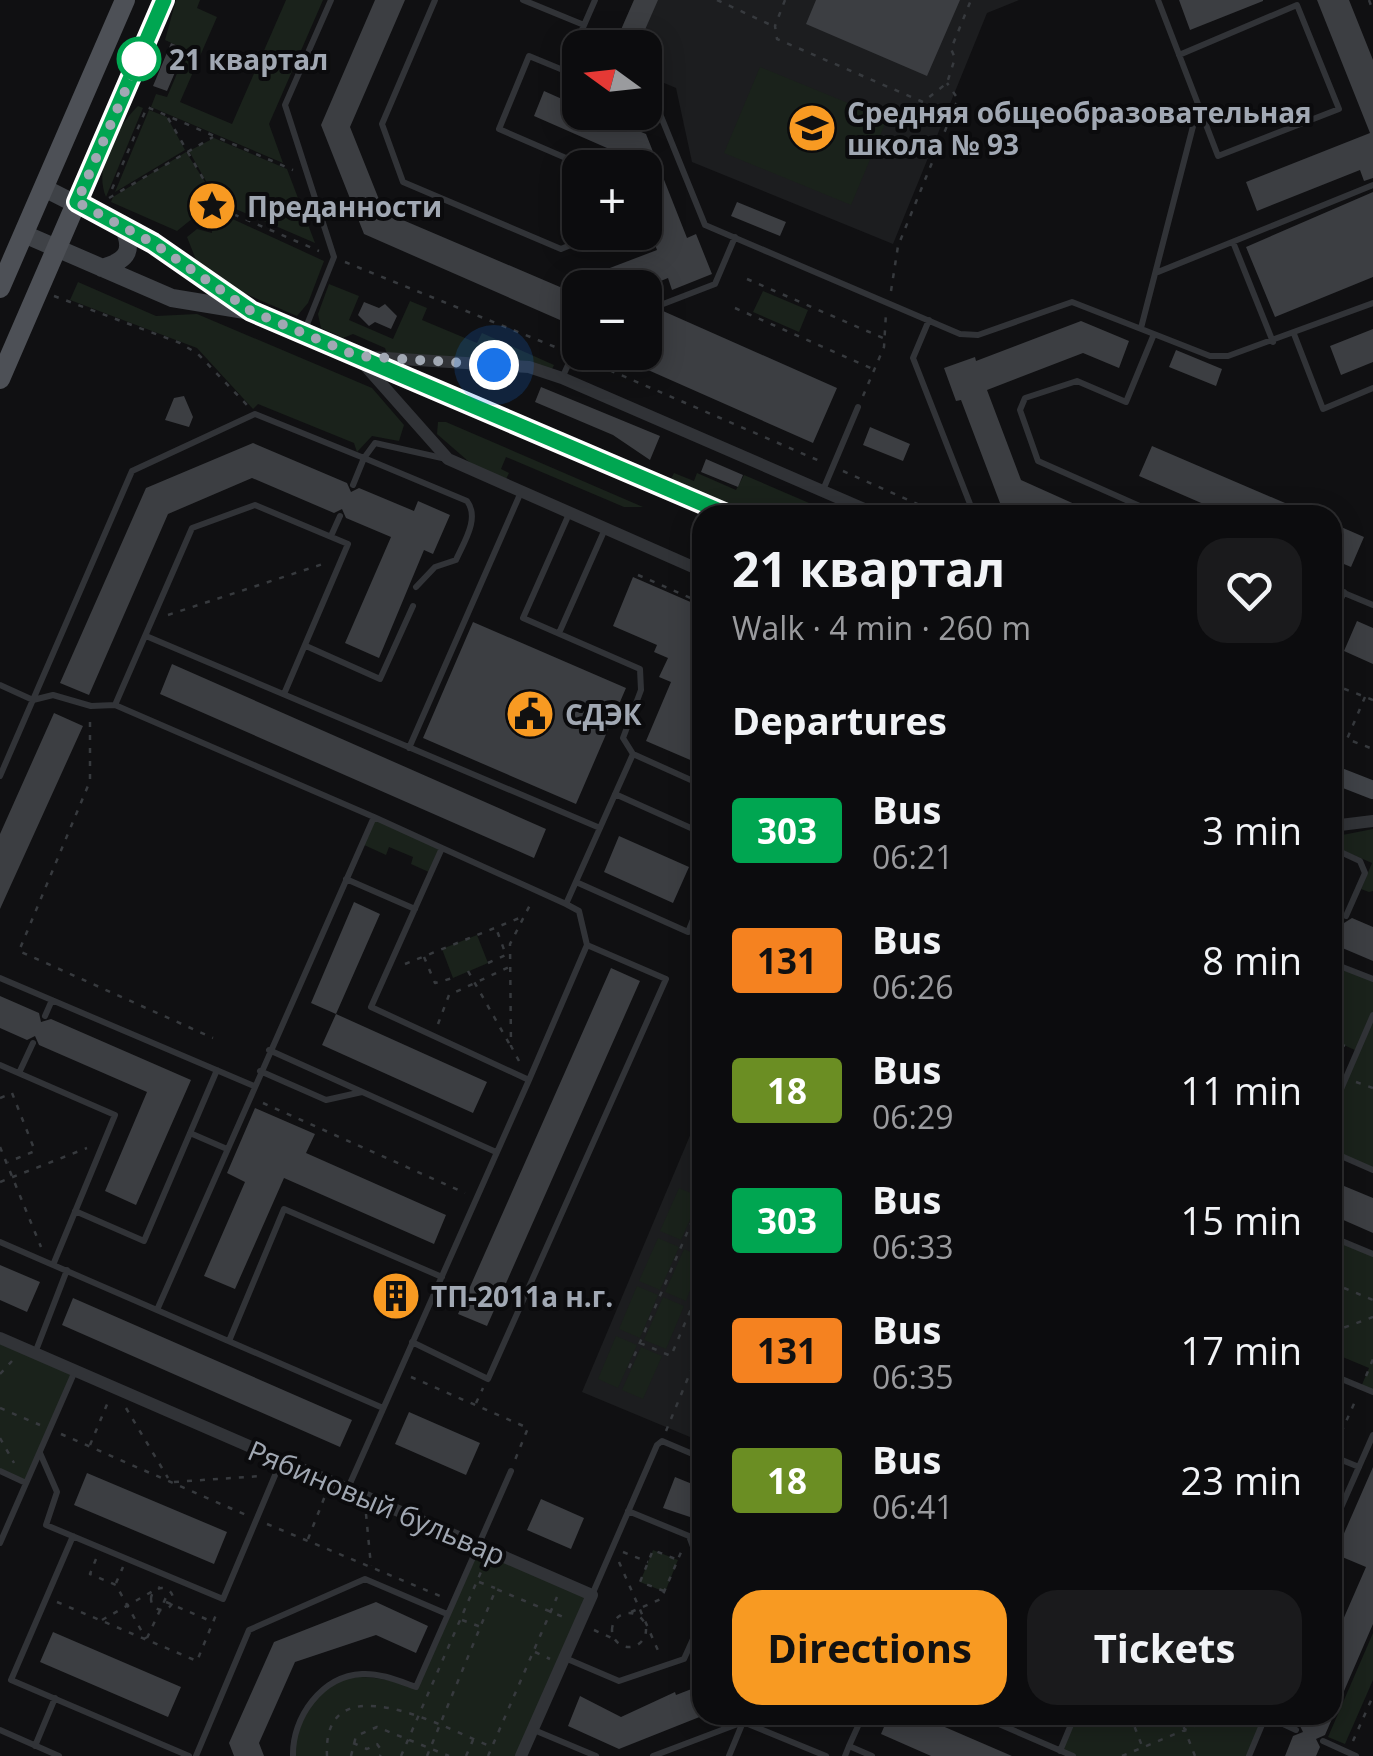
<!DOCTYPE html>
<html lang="en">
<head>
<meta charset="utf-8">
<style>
  body { margin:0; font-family:"Open Sans",sans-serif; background:#1a1a1c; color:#f1f3f6; height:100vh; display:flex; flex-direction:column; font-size:38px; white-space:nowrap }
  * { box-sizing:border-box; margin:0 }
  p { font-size:32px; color:#9a9b9e }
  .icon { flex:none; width:55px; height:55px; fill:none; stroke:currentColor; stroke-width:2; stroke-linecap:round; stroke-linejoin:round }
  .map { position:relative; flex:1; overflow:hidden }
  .sheet { position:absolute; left:692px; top:505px; width:650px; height:1220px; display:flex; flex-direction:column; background:#0c0c0e; border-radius:30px; box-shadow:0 5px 25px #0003,0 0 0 2px #2c2c2e }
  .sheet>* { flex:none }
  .badge { padding:0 20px; border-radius:8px; font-size:35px; line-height:65px }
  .needle { width:65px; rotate:285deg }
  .buttons { position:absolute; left:562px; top:30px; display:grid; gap:20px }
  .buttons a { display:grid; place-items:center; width:100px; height:100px; border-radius:20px; background:#0c0c0e; box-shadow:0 5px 25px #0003,0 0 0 2px #2c2c2e; font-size:50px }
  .you { position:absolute; width:50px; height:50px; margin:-25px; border:8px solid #fff; border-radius:50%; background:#1a73e8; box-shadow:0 0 0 15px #1a73e833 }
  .map>.badge { position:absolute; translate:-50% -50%; box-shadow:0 0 0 5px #fff }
  h2 { padding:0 40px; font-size:38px; line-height:90px }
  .round { display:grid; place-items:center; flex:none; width:105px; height:105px; border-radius:30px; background:#1a1a1c }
  .overview { display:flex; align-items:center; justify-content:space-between; height:170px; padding:0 40px }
  h1 { font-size:48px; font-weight:700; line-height:75px }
  .primary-button { display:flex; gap:20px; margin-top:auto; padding:20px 40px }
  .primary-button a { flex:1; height:115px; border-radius:30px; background:#f89a22; color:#111; font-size:40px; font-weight:700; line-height:115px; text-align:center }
  .primary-button a+a { background:#1a1a1c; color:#f1f3f6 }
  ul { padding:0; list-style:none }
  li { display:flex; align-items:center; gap:30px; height:130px; padding:0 40px }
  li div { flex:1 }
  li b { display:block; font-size:38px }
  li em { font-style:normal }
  li .badge { min-width:110px; font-weight:700; text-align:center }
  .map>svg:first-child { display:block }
  .built { fill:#1c1d1f }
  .green { fill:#1a221b }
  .building { fill:#3c3e42 }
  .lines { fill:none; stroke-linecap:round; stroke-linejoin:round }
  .path { stroke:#373a3e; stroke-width:2.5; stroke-dasharray:5 8; stroke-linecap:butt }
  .service { stroke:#313337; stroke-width:6 }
  .minor { stroke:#313337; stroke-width:12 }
  .secondary { stroke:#3f4247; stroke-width:18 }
  .primary { stroke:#4d5056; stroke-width:20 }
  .line-casing { stroke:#fff; stroke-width:22 }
  .line { stroke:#00a651; stroke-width:15 }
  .walk { stroke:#a1a8b3; stroke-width:10; stroke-dasharray:0 18 }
  .stop-dot { fill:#fff; stroke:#00a651; stroke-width:5 }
  .labels { text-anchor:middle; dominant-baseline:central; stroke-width:8; stroke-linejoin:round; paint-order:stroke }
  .stop-label { font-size:28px; font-weight:bold; fill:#a1a8b3; stroke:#0b0b0d; text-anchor:start }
  .poi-label { font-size:28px; font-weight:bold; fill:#a1a8b3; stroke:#0b0b0d; text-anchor:start }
  .street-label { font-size:28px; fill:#a1a8b3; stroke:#0b0b0d }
</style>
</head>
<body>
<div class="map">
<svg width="1373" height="1756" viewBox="0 0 1373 1756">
  <rect width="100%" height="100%" fill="#101012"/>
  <path class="built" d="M 634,0 L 1019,0 L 987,13 L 893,244 L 692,162 L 676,88 L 645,75 L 645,48 L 613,48 Z
    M 702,1107 L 702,1442 L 582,1392 Z"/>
  <path class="green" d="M 176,0 L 200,0 L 197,8 L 217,17 L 180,102 L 232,124 L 286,0 L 323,0 L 269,124 L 283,163 L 151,107 L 156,94 L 167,97 L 187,50 L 165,40 Z
    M 760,67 L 887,119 L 851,205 L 724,153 Z
    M 138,106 L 143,108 L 106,197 C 93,167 117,127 138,106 Z
    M 149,110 L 167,117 L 185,150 L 115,192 Z
    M 214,138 L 287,169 L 315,243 L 217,201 L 213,210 L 324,261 L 308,303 L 297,316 L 202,275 L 187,237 L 197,229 L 212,233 L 212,226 L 193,218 L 177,231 L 111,202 L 113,197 L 186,152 L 216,199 L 189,151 Z
    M 78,282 L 156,316 L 197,314 L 372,388 L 404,425 L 399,441 L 372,436 L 357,452 L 354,443 L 258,404 L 253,409 L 197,348 L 70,300 Z
    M 329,284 L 359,296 L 349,320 L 393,339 L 410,301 L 427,308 L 422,320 L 477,343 L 482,333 L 554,365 L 552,369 L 387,354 L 385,348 L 353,334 L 343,338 L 321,328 L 318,314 Z
    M 763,291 L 808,310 L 799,332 L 753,312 Z
    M 438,422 L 446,422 L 643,507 L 624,507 L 506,457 L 501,469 L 509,473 L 506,479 L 483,474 L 437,434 Z
    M 674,473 L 694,481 L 697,473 L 736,490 L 744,475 L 837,515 L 754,515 L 671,479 Z
    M 374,817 L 442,848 L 431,873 L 411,864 L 413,857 L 389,847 L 386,855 L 362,844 Z
    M 1373,829 L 1373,891 L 1369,892 L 1361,889 L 1372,863 L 1333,846 L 1332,837 Z
    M 477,935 L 488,963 L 453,978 L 442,949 Z
    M 1333,963 L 1373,979 L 1373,1170 L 1332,1152 L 1333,1110 L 1357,1051 L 1333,1040 Z
    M 679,1188 L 700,1197 L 681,1240 L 660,1231 Z
    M 1332,1237 L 1373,1254 L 1373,1392 L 1361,1387 L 1369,1368 L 1333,1353 L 1333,1323 L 1344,1297 L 1333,1292 Z
    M 658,1238 L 679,1247 L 660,1290 L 639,1281 Z
    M 684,1249 L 702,1257 L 686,1301 L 665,1292 Z
    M 637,1286 L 658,1295 L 640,1338 L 619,1329 Z
    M 663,1297 L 684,1306 L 666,1349 L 644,1340 Z
    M 616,1336 L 637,1345 L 618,1388 L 598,1379 Z
    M 0,1338 L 75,1371 L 26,1483 L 0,1471 Z
    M 641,1347 L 662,1356 L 643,1399 L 622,1390 Z
    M 477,1545 L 592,1595 L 521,1756 L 293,1756 C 296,1742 298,1723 305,1710 C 331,1664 375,1676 416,1687 Z
    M 653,1550 L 678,1560 L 665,1592 L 640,1582 Z
    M 1373,1633 L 1373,1680 L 1345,1744 L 1328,1737 Z
    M 1076,1715 L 1265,1715 L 1247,1756 L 1076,1756 L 1061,1750 Z"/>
  <path class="building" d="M 375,0 L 405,0 L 350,127 L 384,212 L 560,287 L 657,250 L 645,217 L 645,168 L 627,168 L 623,155 L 534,116 L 544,91 L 580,107 L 580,112 L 593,112 L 646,134 L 687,238 L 696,234 L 712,274 L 672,290 L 668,278 L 644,288 L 580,288 L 580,312 L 560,320 L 364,234 L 321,125 Z
    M 634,0 L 658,0 L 637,48 L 613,48 Z
    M 816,0 L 960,0 L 927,76 L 806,24 Z
    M 1179,0 L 1263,0 L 1263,1 L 1190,30 Z
    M 1317,0 L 1349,0 L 1373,60 L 1373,178 L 1364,181 L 1360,170 L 1257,211 L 1246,182 L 1370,133 Z
    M 171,43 L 185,49 L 167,91 L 153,86 Z
    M 1373,192 L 1373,277 L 1275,317 L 1246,247 Z
    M 737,202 L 786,222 L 780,236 L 731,216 Z
    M 364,302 L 379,308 L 385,304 L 397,316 L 391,329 L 375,322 L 369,326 L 358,315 Z
    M 663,311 L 837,388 L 813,443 L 639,366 Z
    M 1081,321 L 1129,341 L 1119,368 L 1083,353 L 987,390 L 1021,480 L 1099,515 L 1026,515 L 1000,503 L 961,400 L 956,401 L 944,368 L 975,357 L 976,361 Z
    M 1373,329 L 1373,362 L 1341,375 L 1330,346 Z
    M 1176,350 L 1222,369 L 1216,386 L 1169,367 Z
    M 541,387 L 660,436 L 650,460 L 613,435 L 535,402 Z
    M 184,396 L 193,417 L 189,427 L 165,420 L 174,398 Z
    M 870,427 L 910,444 L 903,461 L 863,445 Z
    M 253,443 L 347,483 L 351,492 L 359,488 L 414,511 L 418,501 L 450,515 L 433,554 L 424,550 L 379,658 L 345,643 L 391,537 L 346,518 L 342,509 L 334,513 L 252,478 L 168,514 L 89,695 L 60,683 L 146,488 Z
    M 1152,446 L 1313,515 L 1229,515 L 1139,476 Z
    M 706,459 L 743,475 L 738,487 L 701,472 Z
    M 1332,523 L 1364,537 L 1351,567 L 1332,559 Z
    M 633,577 L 702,607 L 702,765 L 646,741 L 671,682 L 659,677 L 668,658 L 654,652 L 657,645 L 613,626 Z
    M 1357,621 L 1373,628 L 1373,664 L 1344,651 Z
    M 473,622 L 626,688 L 576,804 L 423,738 Z
    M 172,664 L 546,829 L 534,858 L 160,694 Z
    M 54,713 L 83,726 L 0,909 L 0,834 Z
    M 619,836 L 689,867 L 673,903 L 604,872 Z
    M 354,902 L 380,914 L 336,1014 L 311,1003 Z
    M 1332,910 L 1340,913 L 1344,923 L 1352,918 L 1373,927 L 1373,961 L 1340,947 L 1340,941 L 1332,938 Z
    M 611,968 L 640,981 L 487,1326 L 458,1314 Z
    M 0,996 L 39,1013 L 41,1022 L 51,1019 L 191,1080 L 136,1205 L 105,1191 L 147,1092 L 39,1045 L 35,1036 L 27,1040 L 0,1028 Z
    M 336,1014 L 487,1082 L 473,1113 L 322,1045 Z
    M 255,1108 L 315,1134 L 306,1153 L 446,1215 L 434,1244 L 284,1178 L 235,1289 L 204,1276 L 245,1182 L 227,1173 Z
    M 1332,1181 L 1373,1198 L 1373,1233 L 1332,1215 Z
    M 0,1265 L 40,1282 L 27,1312 L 0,1300 Z
    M 73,1298 L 352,1420 L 340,1447 L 62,1325 Z
    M 409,1412 L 480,1443 L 466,1475 L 395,1444 Z
    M 1373,1467 L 1373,1624 L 1325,1735 L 1316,1739 L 1320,1747 L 1316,1756 L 1285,1756 L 1293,1736 L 1303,1732 L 1299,1724 L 1303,1715 L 1332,1715 L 1332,1645 L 1366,1567 L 1335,1554 Z
    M 87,1473 L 227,1532 L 214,1564 L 74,1505 Z
    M 675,1477 L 702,1488 L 702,1521 L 663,1508 Z
    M 541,1499 L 584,1518 L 571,1549 L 527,1530 Z
    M 376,1602 L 428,1626 L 416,1653 L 376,1635 L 295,1662 L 259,1743 L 264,1756 L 234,1756 L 229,1743 L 274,1642 Z
    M 53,1632 L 181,1687 L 168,1717 L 40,1662 Z
    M 702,1685 L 702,1716 L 619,1749 L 568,1726 L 580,1696 L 621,1717 L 675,1692 L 676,1695 Z
    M 889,1715 L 917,1715 L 1012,1756 L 931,1756 L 881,1734 Z"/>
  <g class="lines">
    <path class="path" d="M 717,0 L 773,26
      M 785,0 L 775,26 L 777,39 L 923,102 L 947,83 L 955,58 L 951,49 L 971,0
      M 1369,0 L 1373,11
      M 168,118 L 215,199
      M 112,189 L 147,107 L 293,170
      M 109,198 L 213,137
      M 210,204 L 319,251
      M 345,262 L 560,349
      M 747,279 L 883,338
      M 891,291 L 898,246 L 958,99 L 947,83
      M 54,296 L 180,343 L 198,354 L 247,405
      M 735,308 L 875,370
      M 586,360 L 822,462
      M 863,396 L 884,347 L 886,313
      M 843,471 L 942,515
      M 638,575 L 702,603
      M 168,615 L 326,563
      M 1332,684 L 1373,700
      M 1365,697 L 1347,739 L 1373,749
      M 90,722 L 90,781 L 19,951 L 213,1038
      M 1332,882 L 1344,887
      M 424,957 L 435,983 L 453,978
      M 488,963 L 506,955 L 496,928
      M 405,964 L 522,917
      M 468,971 L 510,1045
      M 438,1024 L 449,995 L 509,967
      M 1332,1040 L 1345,1046
      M 519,1061 L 511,1046 L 510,944 L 532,901
      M 1356,1082 L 1373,1088
      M 0,1098 L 12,1093 L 35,1151 L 8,1162
      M 263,1103 L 465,1193
      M 0,1147 L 41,1247
      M 0,1182 L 87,1148
      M 1332,1283 L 1373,1300
      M 1332,1332 L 1373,1317
      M 640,1343 L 671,1356 L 702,1283
      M 629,1368 L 702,1198
      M 0,1374 L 12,1361
      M 1366,1376 L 1373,1359
      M 411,1377 L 528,1428 L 515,1460
      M 476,1403 L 483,1388
      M 0,1408 L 40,1425
      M 126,1408 L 168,1478
      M 666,1431 L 702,1344
      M 61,1434 L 246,1515
      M 0,1438 L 14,1463
      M 1336,1444 L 1357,1397
      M 90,1445 L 108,1402
      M 174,1482 L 261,1476
      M 366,1514 L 371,1566
      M 267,1524 L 445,1598
      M 308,1539 L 325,1496
      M 623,1552 L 648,1562
      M 96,1559 L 90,1574 L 116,1585 L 146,1639
      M 619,1562 L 660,1655
      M 479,1582 L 495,1588
      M 116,1583 L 123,1567
      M151 1599a11 11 0 1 1 22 0a11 11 0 1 1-22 0Z
      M 664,1591 L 640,1582 L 653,1550 L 678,1560
      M 57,1602 L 197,1661 L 218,1610
      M 166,1602 L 213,1622
      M 631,1612 L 661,1599 L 682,1550
      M612 1630a17 17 0 1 1 34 0a17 17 0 1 1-34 0Z
      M 102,1620 L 160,1587
      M 462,1620 L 481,1627
      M 594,1630 L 614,1639
      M 147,1638 L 169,1591
      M 535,1652 L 550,1659
      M 1130,1715 L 1142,1746
      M 1179,1715 L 1195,1756
      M 1353,1741 L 1373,1696
      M 353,1743 L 367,1749 L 377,1744 L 382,1751 L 380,1756
      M 327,1756 C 322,1658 451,1731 492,1747
      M 351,1756 L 356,1736 L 377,1727 L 449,1756
      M 401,1756 L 484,1565
      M 427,1756 L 496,1589 L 568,1619
      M 466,1756 L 473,1740
      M 488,1756 L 557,1597
      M 1122,1756 L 1221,1715"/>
    <path class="service" d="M 435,0 L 382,124 L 403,182 L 561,249 L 602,232
      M 523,0 L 584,25
      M 1158,0 L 1218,156 L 1339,109 L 1297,5 L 1179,55
      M 564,71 L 595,0
      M 580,77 L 529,56 L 499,129 L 589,168
      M 645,104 L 658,109 L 705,225 L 960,334 L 978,335 L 1072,302 L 1154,334 L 1126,402 L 1077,381 L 1025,398 L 1020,410 L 1038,461 L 1160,515
      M 1233,242 L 1273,342
      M 1158,272 L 1373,185
      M 645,311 L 715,284 L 735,237
      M 929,320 L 913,358 L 972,509 L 970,515
      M 1141,328 L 1198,107
      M 304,332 L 334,257 L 285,105 L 331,0
      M 1154,334 L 1210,356 L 1228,356 L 1373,303
      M 1294,334 L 1323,409 L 1373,388
      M 562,378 L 580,339
      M 823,490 L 858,407
      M 569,514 L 523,618 L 640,669 L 641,690 L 623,738 L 633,754
      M 1132,515 L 1136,505
      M 331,536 L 340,516
      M 416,587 L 435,567 L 456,560 C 464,542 480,518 467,501 L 364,458 L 375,443 L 442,458
      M 1332,588 L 1373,605
      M 1332,619 L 1344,592
      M 559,633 L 605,529
      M 146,636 L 600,828
      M 306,646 L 380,679 L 413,606
      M 0,685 L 33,700 L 53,695 L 91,706 L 115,705 L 374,817
      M 115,705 L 192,528 L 255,505 L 348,544 L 284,694
      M 409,748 L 521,492
      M 0,776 L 132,471 L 255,414 L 364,458 L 353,485
      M 615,794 L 702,833
      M 1332,848 L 1360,861 L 1365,873 L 1346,916
      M 346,879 L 415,909
      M 576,882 L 688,932 L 702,897
      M 566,904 L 579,911 L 587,945 L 529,1080 L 371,1007 L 442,848 L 566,904 L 633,754 L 702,785
      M 1332,948 L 1334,945
      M 1332,963 L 1373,979
      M 0,978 L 254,1086
      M 45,1016 L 52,1000
      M 269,1050 L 496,1152
      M 0,1065 L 115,1115 L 53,1265
      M 260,1071 L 326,1100 L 362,1092
      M 19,1073 L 33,1043
      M 1332,1110 L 1373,1015
      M 190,1133 L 227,1149
      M 1332,1152 L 1373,1170
      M 75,1211 L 144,1241 L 217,1070
      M 1332,1237 L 1373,1254
      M 0,1242 L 383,1408
      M 157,1310 L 374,817 L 442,848
      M 229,1341 L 284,1209 L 442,1277
      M 412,1342 L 488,1379 L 666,979 L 587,945
      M 35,1353 L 67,1270
      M 1332,1375 L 1373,1392
      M 40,1453 L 57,1492 L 46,1525 L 223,1599 L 281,1461
      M 1332,1456 L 1359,1467
      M 0,1471 L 26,1483
      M 348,1488 L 529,1080
      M 628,1511 L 689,1536 L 702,1571
      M 1332,1528 L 1373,1435
      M 73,1536 L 11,1680 L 189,1756
      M 0,1543 L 75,1371
      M 592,1595 L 657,1445 L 662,1441 L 702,1458
      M 565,1658 L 619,1681 L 684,1659 L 702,1619
      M 978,1715 L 1073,1756
      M 1266,1716 L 1296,1730
      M 0,1730 L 59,1756
      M 534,1730 L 596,1756
      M 1323,1741 L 1356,1756
      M 35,1746 L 55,1698
      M 849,1746 L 863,1715
      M 1060,1751 L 1075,1715
      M 196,1756 L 249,1630 L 365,1579 L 447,1614
      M 293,1756 C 292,1717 322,1676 362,1674 C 381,1673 399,1681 416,1687 L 511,1471
      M 653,1756 L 743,1722 L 746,1715
      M 729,1756 L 743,1722 L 826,1756
      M 845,1756 L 849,1746 L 872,1756
      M 1249,1756 L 1266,1715"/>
    <path class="minor" d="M 369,357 L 529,367 L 562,378 L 878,515
      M 362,362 L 448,459 L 702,571
      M 1332,826 L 1373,821
      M 0,1338 L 592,1595 L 521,1756"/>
    <path class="secondary" d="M 44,188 L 153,243 L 251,311 L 729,515
      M 24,234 L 172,298 L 245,310
      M 102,268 C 129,260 134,250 122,224
      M 1332,774 L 1373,790"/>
    <path class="primary" d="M 0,288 L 125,0
      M 0,379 L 164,0"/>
  </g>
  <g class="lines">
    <g class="line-casing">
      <path id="line" d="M 164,0 L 77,202 L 153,243 L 251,311 L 729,515"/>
    </g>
    <use href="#line" class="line"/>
    <path class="walk" d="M 139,59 L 77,202 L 153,243 L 251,311 L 357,356 L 494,365"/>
  </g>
  <defs>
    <g id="school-disc" transform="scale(2.5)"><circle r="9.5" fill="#f89a22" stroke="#0b0b0d"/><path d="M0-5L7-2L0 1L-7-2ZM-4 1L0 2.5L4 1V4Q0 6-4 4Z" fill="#111"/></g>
    <g id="sight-disc" transform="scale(2.5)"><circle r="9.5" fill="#f89a22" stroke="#0b0b0d"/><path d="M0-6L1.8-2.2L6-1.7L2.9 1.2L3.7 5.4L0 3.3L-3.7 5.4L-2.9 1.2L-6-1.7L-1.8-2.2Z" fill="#111"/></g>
    <g id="civic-disc" transform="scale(2.5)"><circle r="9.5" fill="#f89a22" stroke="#0b0b0d"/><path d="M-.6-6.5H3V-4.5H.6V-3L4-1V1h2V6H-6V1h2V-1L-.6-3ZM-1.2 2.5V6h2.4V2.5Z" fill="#111"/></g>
    <g id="building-disc" transform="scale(2.5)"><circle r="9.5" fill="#f89a22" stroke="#0b0b0d"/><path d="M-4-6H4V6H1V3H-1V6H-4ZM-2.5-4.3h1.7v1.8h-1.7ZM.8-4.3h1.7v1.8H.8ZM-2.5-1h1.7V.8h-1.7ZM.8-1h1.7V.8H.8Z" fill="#111"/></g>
  </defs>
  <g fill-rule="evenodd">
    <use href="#school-disc" x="812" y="128"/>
    <use href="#sight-disc" x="212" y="206"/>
    <use href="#civic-disc" x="530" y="714"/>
    <use href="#building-disc" x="396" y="1296"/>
  </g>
  <circle class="stop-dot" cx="139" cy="59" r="20"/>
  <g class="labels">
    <g class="stop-label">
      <text x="169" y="59">21 квартал</text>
    </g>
    <g class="poi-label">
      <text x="847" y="112">Средняя общеобразовательная<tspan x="847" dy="32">школа № 93</tspan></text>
      <text x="247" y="206">Преданности</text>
      <text x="565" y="714">СДЭК</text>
      <text x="431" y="1296">ТП-2011а н.г.</text>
    </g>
    <g class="street-label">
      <text transform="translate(377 1502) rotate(23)">Рябиновый бульвар</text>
    </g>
  </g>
</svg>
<div class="buttons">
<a><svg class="needle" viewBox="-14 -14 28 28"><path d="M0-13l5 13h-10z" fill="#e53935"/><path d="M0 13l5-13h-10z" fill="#9a9b9e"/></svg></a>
<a>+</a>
<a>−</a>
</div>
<div class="you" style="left:494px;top:365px"></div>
<section class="sheet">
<div class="overview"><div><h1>21 квартал</h1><p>Walk · 4 min · 260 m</p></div><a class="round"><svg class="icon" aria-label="heart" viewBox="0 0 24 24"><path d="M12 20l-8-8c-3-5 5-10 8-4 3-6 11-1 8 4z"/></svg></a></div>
<h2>Departures</h2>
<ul>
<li><span class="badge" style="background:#00a651;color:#fff">303</span><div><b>Bus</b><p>06:21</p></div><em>3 min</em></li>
<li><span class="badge" style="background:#f58220;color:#111">131</span><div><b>Bus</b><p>06:26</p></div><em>8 min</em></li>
<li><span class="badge" style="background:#6b8e23;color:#fff">18</span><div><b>Bus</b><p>06:29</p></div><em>11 min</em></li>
<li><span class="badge" style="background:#00a651;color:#fff">303</span><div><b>Bus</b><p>06:33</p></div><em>15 min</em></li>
<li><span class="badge" style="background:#f58220;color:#111">131</span><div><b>Bus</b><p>06:35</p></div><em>17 min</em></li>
<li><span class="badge" style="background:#6b8e23;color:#fff">18</span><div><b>Bus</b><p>06:41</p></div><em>23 min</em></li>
</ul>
<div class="primary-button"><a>Directions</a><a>Tickets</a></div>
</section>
</div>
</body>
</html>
